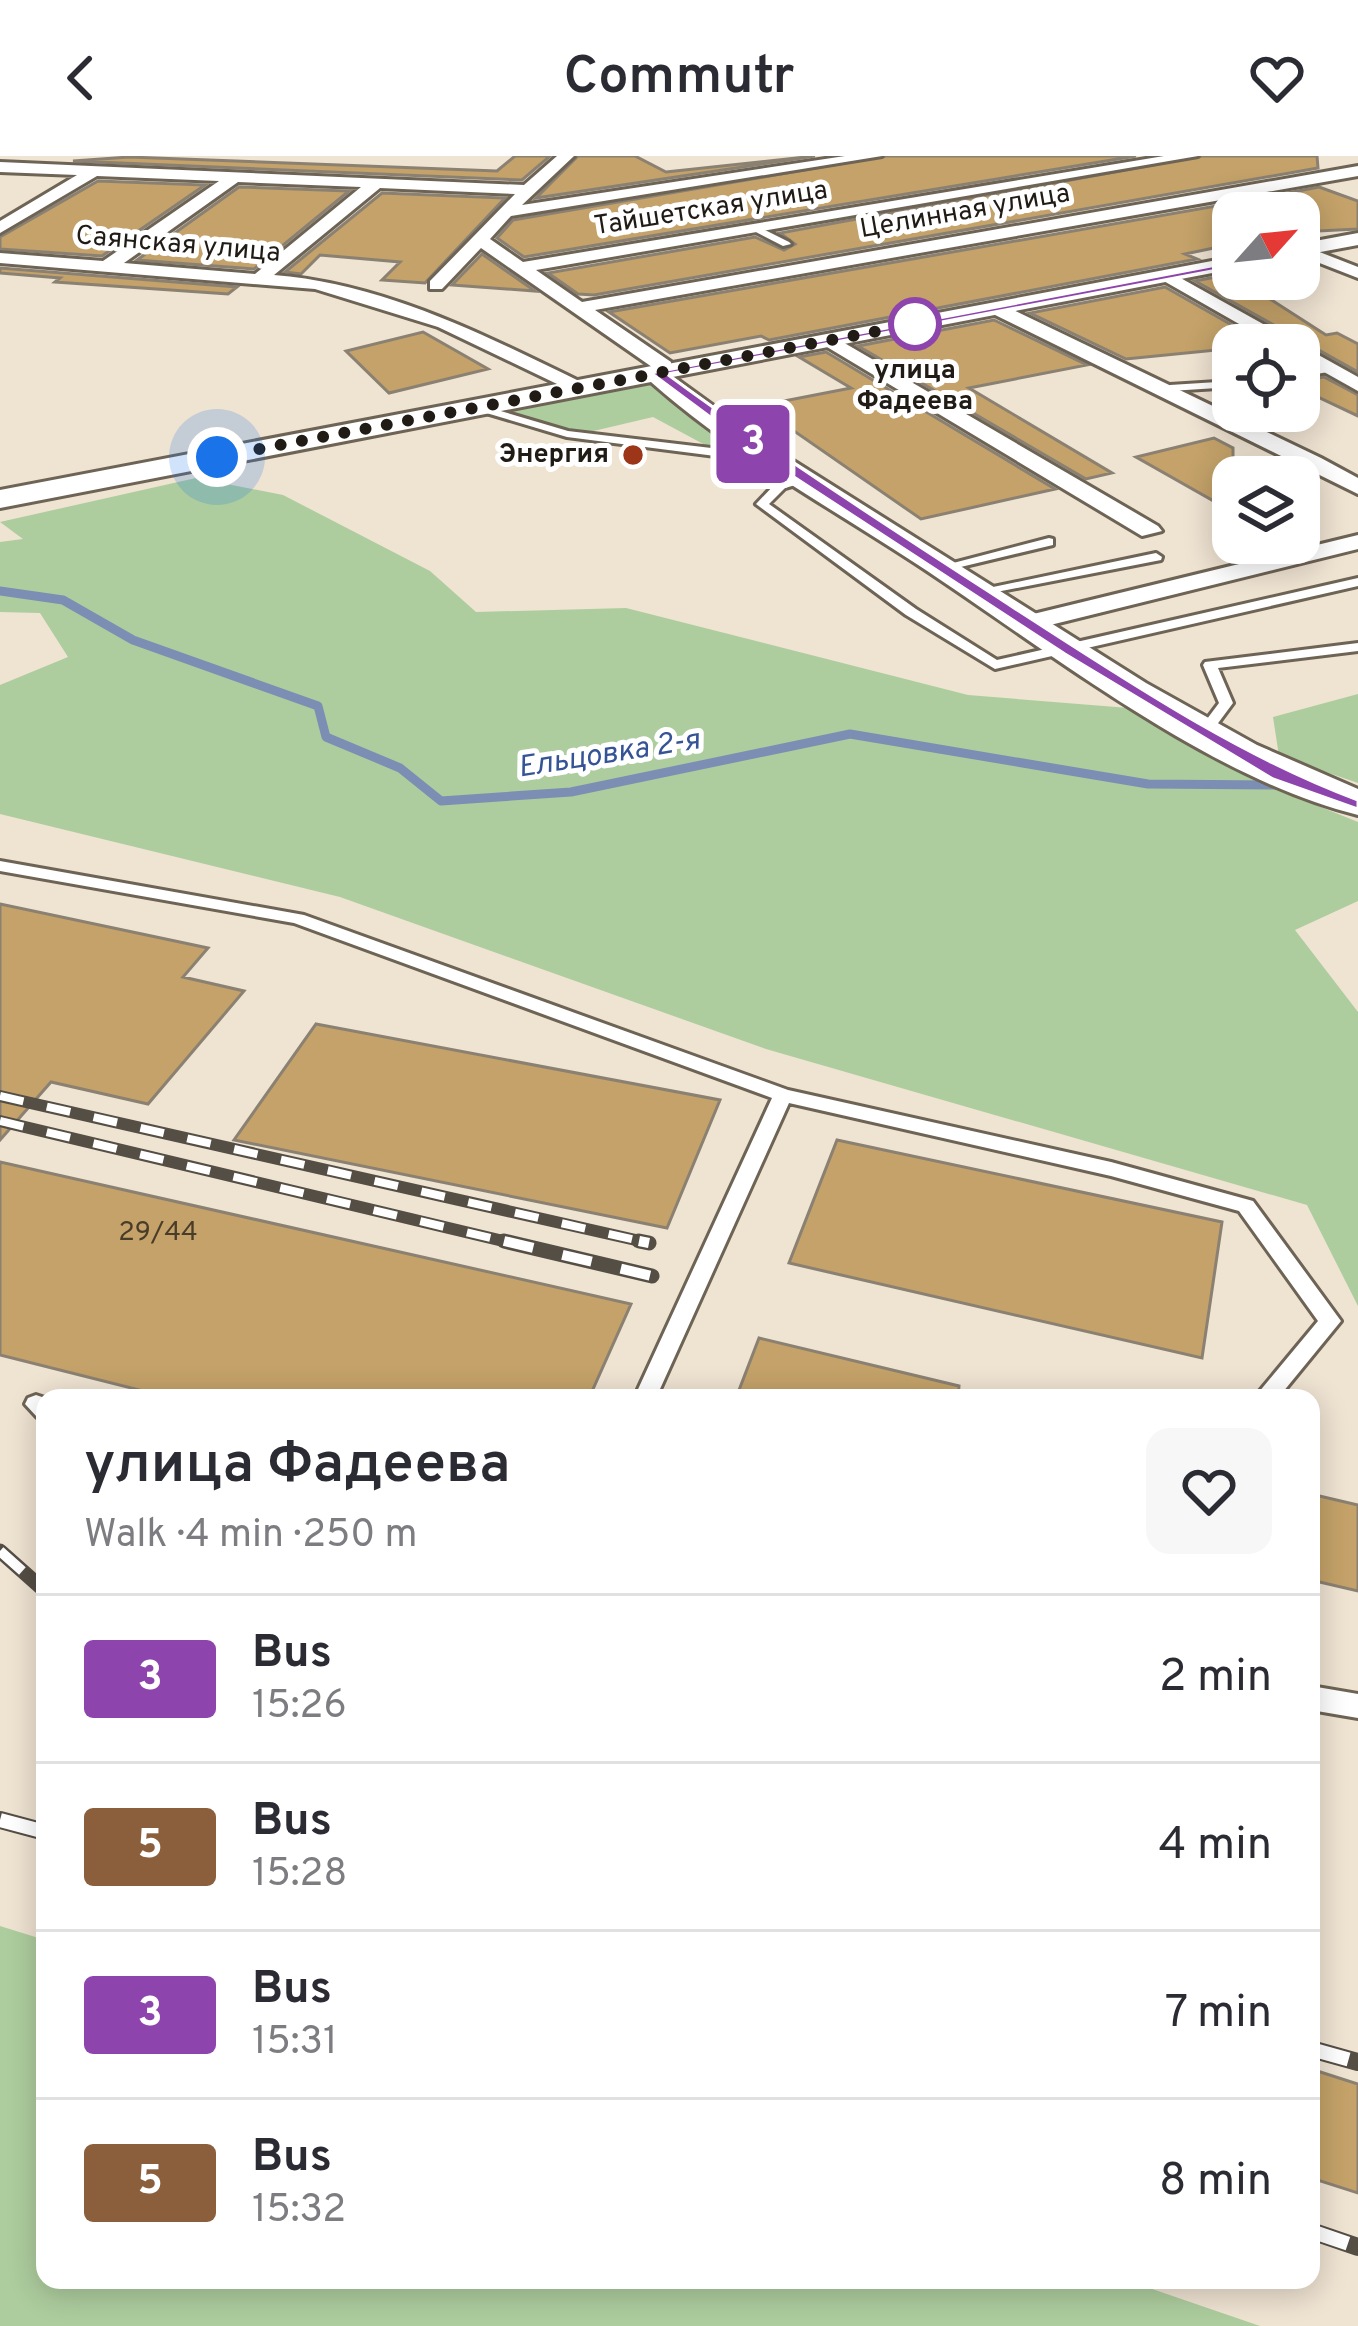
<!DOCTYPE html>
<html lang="en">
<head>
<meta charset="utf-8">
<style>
  body { margin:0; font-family:Overpass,sans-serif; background:#f7f7f7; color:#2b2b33; height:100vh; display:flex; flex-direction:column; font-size:45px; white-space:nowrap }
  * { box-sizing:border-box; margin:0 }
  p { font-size:39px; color:#7c7c81 }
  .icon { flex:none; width:66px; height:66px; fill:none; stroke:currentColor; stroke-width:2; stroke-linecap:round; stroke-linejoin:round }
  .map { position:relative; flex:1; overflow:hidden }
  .drawer { position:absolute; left:36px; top:1233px; width:1284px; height:900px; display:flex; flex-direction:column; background:#fff; border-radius:24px; box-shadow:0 6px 30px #0003 }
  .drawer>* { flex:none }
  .badge { padding:0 24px; border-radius:9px; font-size:42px; line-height:78px }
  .needle { width:78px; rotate:63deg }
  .controls { position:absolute; left:1212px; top:36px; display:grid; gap:24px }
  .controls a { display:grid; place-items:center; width:108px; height:108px; border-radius:24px; background:#fff; box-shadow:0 6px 30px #0003; font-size:60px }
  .you { position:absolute; width:60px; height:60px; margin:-30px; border:9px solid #fff; border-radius:50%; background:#1a73e8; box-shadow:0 0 0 18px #1a73e833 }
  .map>.badge { position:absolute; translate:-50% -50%; box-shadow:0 0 0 6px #fff }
  .round { display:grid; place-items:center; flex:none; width:126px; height:126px; border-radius:24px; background:#f7f7f7 }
  .headline { display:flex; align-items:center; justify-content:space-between; height:204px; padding:0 48px }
  h1 { font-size:57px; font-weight:600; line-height:90px }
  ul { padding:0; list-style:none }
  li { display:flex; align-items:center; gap:36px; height:168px; padding:0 48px; border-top:3px solid #e1e1e2 }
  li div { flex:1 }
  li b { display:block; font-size:45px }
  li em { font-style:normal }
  li .badge { min-width:132px; font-weight:700; text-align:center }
  header { display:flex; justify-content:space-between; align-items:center; height:156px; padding:0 48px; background:#fff; font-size:54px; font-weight:600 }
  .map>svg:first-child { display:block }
  .green { fill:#adcd9e }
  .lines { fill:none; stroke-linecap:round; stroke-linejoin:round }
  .stream { stroke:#7c8eb3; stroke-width:9 }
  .building { fill:#c4a269; stroke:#8b8172; stroke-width:3 }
  .service-casing { stroke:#6e6455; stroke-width:6 }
  .minor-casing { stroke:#6e6455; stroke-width:6 }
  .tertiary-casing { stroke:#6e6455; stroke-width:6 }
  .secondary-casing { stroke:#6e6455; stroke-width:6 }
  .service { fill:#fff; fill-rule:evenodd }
  .minor { fill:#fff; fill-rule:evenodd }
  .tertiary { fill:#fff; fill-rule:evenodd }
  .secondary { fill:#fff; fill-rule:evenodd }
  .rail-far2-casing { stroke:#544e45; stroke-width:12 }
  .rail-far1-casing { stroke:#544e45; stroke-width:15 }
  .rail-casing { stroke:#544e45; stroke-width:18 }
  .rail-far2 { stroke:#fff; stroke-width:8; stroke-dasharray:24; stroke-linecap:butt }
  .rail-far1 { stroke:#fff; stroke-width:10; stroke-dasharray:30; stroke-linecap:butt }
  .rail { stroke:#fff; stroke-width:14; stroke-dasharray:39; stroke-linecap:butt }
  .line { fill:#8e44ad; stroke:#fff; stroke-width:3 }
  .walk { stroke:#201b15; stroke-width:12; stroke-dasharray:0 21.6 }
  .stop-dot { fill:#fff; stroke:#8e44ad; stroke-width:6 }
  .poi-dot { fill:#9d3518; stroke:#fff; stroke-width:4.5 }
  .labels { text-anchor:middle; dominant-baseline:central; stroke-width:10; stroke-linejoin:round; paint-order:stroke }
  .far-street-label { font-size:27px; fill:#201b15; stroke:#fff }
  .far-stop-label { font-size:27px; font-weight:bold; fill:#201b15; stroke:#fff }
  .far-poi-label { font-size:27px; font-weight:bold; fill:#201b15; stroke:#fff; text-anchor:end }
  .number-label { font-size:27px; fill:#493d2a }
  .far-water-label { font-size:30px; font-style:italic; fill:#355395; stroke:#fff }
</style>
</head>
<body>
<header><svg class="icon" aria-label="back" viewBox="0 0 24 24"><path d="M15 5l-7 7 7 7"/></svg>Commutr<svg class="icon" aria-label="heart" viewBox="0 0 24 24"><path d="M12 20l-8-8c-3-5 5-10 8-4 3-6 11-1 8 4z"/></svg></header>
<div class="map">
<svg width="1358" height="2170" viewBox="0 0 1358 2170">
  <rect width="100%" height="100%" fill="#efe3d2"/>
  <path class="green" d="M 629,226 L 658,230 L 742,294 L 707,290 L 653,261 L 585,277 L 512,260 L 510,255 Z
    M 196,322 L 283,339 L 430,415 L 476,456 L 626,452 L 968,539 L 1141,553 L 1311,647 L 1358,666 L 1358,745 L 1295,774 L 1358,856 L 1358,1150 L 1307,1049 L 766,893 L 340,741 L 0,658 L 0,529 L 68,501 L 40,457 L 0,456 L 0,386 L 23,383 L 0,366 Z
    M 1358,538 L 1358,627 L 1279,600 L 1273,561 Z
    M 0,1770 L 45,1784 L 45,2124 L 1126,2124 L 1260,2170 L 0,2170 Z"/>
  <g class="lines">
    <path class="stream" d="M 0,435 L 63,444 L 133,484 L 318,550 L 326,581 L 400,612 L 441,645 L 571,636 L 850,578 L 1148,628 L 1284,629"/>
  </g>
  <path class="building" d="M 515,0 L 550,0 L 522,24 L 73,5 L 129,1 L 497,15 Z
    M 578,0 L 635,0 L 666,16 L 815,0 L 536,42 Z
    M 886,0 L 1136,0 L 524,101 L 497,82 L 513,64 Z
    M 1202,0 L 1317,0 L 1318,12 L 594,139 L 578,138 L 548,117 L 755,81 L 784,94 L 795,88 L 780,77 Z
    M 98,25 L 205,29 L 102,100 L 0,93 L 0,81 Z
    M 239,31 L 349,35 L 254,113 L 137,104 Z
    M 1319,31 L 1358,45 L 1358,73 L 1299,76 L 1299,57 L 1255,43 Z
    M 382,37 L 505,42 L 425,127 L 382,124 L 400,106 L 320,99 L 301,118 L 285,116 Z
    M 1233,47 L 1233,88 L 1185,98 L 1197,103 L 769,184 L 761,180 L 670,197 L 609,156 Z
    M 482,98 L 535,135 L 452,129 Z
    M 0,112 L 237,131 L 228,138 L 55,126 L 60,122 L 0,117 Z
    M 1231,118 L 1326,179 L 1337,177 L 1358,188 L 1358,216 L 1195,125 Z
    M 1165,131 L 1267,189 L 1126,203 L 1030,157 Z
    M 994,164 L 1087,209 L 969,232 L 1112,317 L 1086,323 L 858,190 Z
    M 423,176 L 488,213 L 389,237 L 346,195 Z
    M 826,196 L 1055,333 L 921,363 L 758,250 L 851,232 L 799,201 Z
    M 1324,221 L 1358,239 L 1358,260 L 1299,232 L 1299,225 Z
    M 1214,282 L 1233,292 L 1233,356 L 1136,301 Z
    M 0,748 L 208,792 L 183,821 L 244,835 L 148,948 L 51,926 L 0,984 Z
    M 316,868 L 720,944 L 667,1072 L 234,984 Z
    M 837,984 L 1222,1066 L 1202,1202 L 789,1107 Z
    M 0,1006 L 631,1148 L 589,1242 L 171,1242 L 0,1199 Z
    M 759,1182 L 959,1230 L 958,1242 L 736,1242 Z
    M 1311,1338 L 1358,1349 L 1358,1435 L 1311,1424 Z
    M 1311,1913 L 1358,1928 L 1358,2037 L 1311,2022 Z"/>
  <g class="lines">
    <g class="service-casing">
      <path id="service" d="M 757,70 L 789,86 L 791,88 L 783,90 L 754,75 Z
        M 1330,210 L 1334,215 L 1299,221 L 1299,215 Z
        M 1233,225 L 1233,231 L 1170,235 L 1165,232 L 1170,229 Z
        M 477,248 L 568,275 L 770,299 L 776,303 L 770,307 L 567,281 L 473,253 L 471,251 Z
        M 805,318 L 811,322 L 809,325 L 785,332 L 769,348 L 916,453 L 997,504 L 1358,422 L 1358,430 L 995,513 L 906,459 L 756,348 L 777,326 Z
        M 1049,382 L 1053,383 L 1053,389 L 944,415 L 938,411 Z
        M 1156,397 L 1162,401 L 1161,404 L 981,439 L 974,435 Z
        M 1358,487 L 1358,495 L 1218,512 L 1233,547 L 1210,578 L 1198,575 L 1219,547 L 1203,509 L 1205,506 Z
        M 0,705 L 304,759 L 788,934 L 1111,1006 L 1253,1045 L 1341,1165 L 1278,1242 L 1254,1242 L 1318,1165 L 1239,1055 L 1111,1020 L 789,947 L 656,1242 L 634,1242 L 772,942 L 294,767 L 0,715 Z
        M 36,1239 L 45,1242 L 45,1264 L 37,1261 L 25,1248 L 28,1242 Z
        M 1311,1530 L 1358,1538 L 1358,1562 L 1311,1554 Z"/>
    </g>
    <g class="minor-casing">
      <path id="minor" d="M 557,0 L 574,0 L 522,49 L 845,0 L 882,0 L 511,60 L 490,83 L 523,106 L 1164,0 L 1198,0 L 536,114 L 582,146 L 1358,10 L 1358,20 L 595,154 L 671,206 L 671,214 L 657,223 L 647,217 L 652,211 L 481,92 L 442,133 L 430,133 L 430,125 L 515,38 L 380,32 L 274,119 C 386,128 486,180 585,228 L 585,236 L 578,238 L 438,171 L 315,133 L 0,107 L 0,97 L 103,105 L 219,25 L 97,20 L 0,77 L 0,65 L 77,19 L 0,16 L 0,6 L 524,29 ZM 238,26 L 361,31 L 255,118 L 124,107 Z
        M 1299,88 L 1358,111 L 1358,122 L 1299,99 Z
        M 1168,115 L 1358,221 L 1358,235 L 1299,202 L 1299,189 L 1276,189 L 1162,124 L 1159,120 Z
        M 989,148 L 1001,148 L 1321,302 L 1358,322 L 1358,338 L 989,156 Z
        M 829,178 L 1158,370 L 1162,375 L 1142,380 L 822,188 L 822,180 Z
        M 1358,379 L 1358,393 L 1030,474 L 1017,466 L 1021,461 Z"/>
    </g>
    <g class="tertiary-casing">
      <path id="tertiary" d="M 1358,77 L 1358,89 L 1299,100 L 1299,88 Z
        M 1233,101 L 1233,113 L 657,224 L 645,217 L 657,210 Z"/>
    </g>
    <g class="secondary-casing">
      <path id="secondary" d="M 657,209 L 762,285 L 1146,527 L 1257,589 L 1358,633 L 1358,659 C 1207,622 1045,492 915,407 C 825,348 732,298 651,226 L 0,352 L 0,334 Z"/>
    </g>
    <use href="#service" class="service"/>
    <use href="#minor" class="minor"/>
    <use href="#tertiary" class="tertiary"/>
    <use href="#secondary" class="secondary"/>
    <g class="rail-far2-casing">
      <path id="rail-far2" d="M 0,940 L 649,1087
        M 0,965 L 516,1088"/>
    </g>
    <g class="rail-far1-casing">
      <path id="rail-far1" d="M 504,1085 L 652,1120
        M 639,1085 L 649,1087
        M 0,1395 L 45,1435"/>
    </g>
    <g class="rail-casing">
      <path id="rail" d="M 0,1664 L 45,1676
        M 1311,1893 L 1358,1906
        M 1311,2075 L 1358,2091"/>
    </g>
    <use href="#rail-far2" class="rail-far2"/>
    <use href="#rail-far1" class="rail-far1"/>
    <use href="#rail" class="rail"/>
  </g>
  <path class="line" d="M 1237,105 L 1233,111 L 667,218 C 780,301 897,376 1014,452 C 1126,524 1239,600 1358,644 L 1358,653 L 1273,623 L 1065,498 L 771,306 L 651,217 Z"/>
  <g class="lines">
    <path class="walk" d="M 217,301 L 915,168"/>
  </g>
  <circle class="stop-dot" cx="915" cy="168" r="24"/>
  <circle class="poi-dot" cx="633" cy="299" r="12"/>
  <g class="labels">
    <g class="far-street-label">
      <text transform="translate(711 53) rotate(-9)">Тайшетская улица</text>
      <text transform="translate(965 56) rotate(-10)">Целинная улица</text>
      <text transform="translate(178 89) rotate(5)">Саянская улица</text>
    </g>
    <g class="far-stop-label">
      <text x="915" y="215">улица<tspan x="915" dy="31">Фадеева</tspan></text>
    </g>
    <g class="far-poi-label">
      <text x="609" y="299">Энергия</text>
    </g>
    <g class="number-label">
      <text x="158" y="1077">29/44</text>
    </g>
    <g class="far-water-label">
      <text transform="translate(609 599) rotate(-9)">Ельцовка 2-я</text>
    </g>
  </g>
</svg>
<div class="controls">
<a><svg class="needle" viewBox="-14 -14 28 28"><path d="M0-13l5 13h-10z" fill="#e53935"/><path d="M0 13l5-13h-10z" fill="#7c7c81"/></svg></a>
<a><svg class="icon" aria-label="locate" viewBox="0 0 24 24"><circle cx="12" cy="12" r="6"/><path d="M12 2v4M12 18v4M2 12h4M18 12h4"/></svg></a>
<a><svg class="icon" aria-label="layers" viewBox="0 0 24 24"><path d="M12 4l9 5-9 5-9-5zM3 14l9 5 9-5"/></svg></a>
</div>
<div class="you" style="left:217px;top:301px"></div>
<b class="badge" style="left:753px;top:288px;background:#8e44ad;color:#fff">3</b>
<section class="drawer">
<div class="headline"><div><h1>улица Фадеева</h1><p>Walk · 4 min · 250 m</p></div><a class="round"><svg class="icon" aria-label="heart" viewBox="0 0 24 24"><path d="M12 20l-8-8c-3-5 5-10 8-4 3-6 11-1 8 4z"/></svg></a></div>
<ul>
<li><span class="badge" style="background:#8e44ad;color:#fff">3</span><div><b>Bus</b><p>15:26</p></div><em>2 min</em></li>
<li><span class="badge" style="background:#8b5e3c;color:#fff">5</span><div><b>Bus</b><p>15:28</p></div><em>4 min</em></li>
<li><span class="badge" style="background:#8e44ad;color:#fff">3</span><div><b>Bus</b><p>15:31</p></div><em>7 min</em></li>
<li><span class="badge" style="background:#8b5e3c;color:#fff">5</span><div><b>Bus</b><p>15:32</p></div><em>8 min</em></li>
</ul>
</section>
</div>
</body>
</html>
